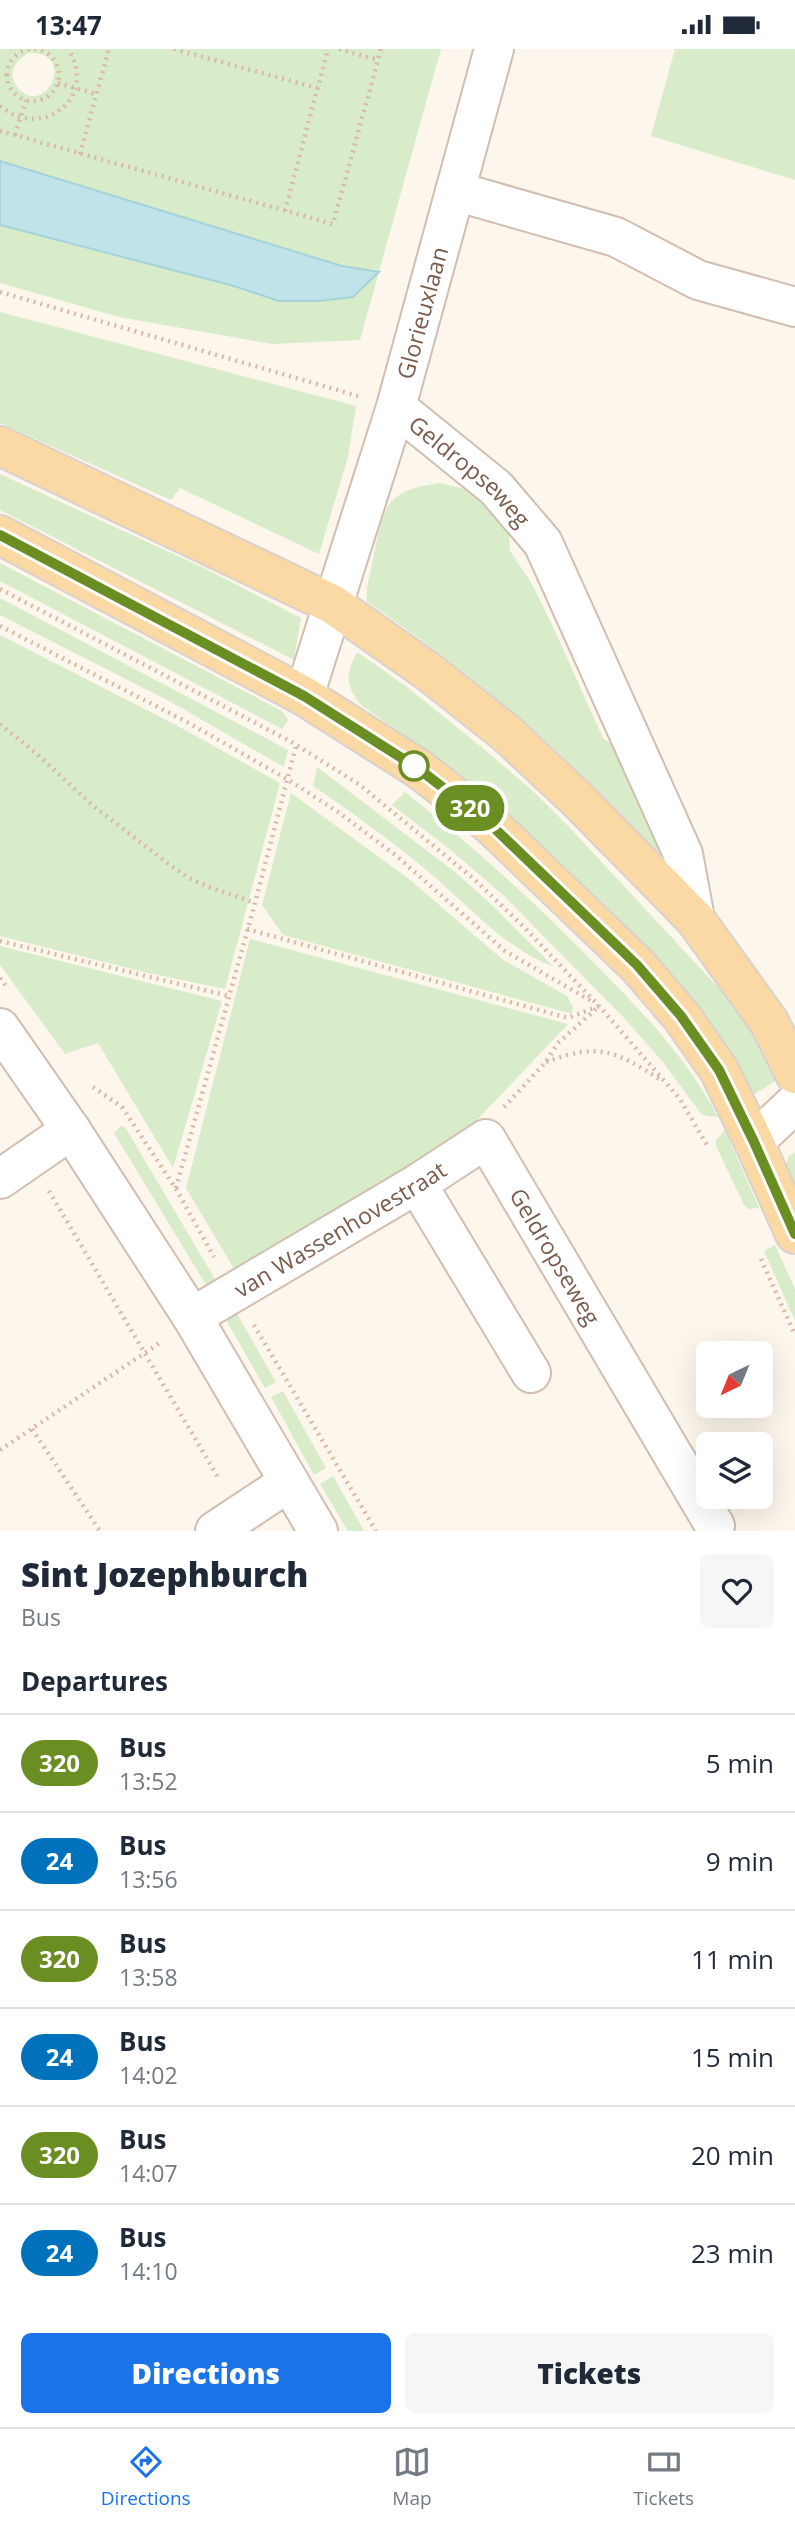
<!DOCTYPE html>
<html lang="en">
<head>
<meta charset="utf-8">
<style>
  body { margin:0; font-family:"Open Sans",sans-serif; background:#f6f6f7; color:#1f2937; height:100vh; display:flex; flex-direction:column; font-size:26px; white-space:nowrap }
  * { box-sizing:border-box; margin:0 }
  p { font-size:23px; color:#747a83 }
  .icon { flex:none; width:38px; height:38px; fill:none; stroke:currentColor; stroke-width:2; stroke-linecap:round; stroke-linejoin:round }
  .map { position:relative; height:1482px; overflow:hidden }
  .drawer { display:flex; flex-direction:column; background:#fff; flex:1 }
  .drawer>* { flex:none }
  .badge { padding:0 14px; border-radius:23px; font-size:24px; line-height:46px }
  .needle { width:46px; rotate:223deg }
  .buttons { position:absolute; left:696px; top:1292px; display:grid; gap:14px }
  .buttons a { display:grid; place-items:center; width:77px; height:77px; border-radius:10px; background:#fff; box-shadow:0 7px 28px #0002; font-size:35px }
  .map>.badge { position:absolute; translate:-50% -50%; box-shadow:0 0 0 4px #fff }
  h2 { padding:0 21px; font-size:26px; line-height:63px }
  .round { display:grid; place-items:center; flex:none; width:74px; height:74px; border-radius:10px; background:#f6f6f7 }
  .overview { display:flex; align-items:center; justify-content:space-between; height:119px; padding:0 21px }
  h1 { font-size:33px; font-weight:800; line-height:52px }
  .cta { display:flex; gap:14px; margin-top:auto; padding:14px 21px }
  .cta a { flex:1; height:80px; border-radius:10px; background:#1a73e8; color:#fff; font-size:28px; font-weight:800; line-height:80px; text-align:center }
  .cta a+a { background:#f6f6f7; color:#1f2937 }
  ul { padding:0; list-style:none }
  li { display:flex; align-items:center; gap:21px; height:98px; padding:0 21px; border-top:2px solid #e0e1e3 }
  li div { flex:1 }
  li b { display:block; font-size:26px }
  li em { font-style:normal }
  li .badge { min-width:77px; font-weight:700; text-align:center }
  .status { display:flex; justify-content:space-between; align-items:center; height:49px; padding:0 35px; background:#fff; direction:ltr }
  .status svg { height:19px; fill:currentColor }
  .menu { display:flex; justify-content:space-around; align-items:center; height:98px; border-top:2px solid #e0e1e3; background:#fff; font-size:19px; color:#747a83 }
  .menu a { display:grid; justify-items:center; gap:4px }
  .menu .active { color:#1a73e8 }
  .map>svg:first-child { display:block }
  .green { fill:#d8ecc9; fill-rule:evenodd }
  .water { fill:#bfe3e8; stroke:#a5d3da; stroke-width:2 }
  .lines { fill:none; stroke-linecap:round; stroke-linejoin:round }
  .minor-casing { stroke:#d1beb0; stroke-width:42 }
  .major-casing { stroke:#dad1cd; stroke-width:42 }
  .path { stroke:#d9b8a5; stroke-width:4.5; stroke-dasharray:2 5; stroke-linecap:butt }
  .minor { stroke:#fff; stroke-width:38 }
  .major { stroke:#fbd9a5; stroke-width:38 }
  .line-casing { stroke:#fff; stroke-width:16 }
  .line { stroke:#6b8e23; stroke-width:10 }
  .stop-dot { fill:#fff; stroke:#6b8e23; stroke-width:3.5 }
  .labels { text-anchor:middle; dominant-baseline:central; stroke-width:6; stroke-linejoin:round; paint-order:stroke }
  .street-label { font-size:23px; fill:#7a5c4d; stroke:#fffaf3 }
</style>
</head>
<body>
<div class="status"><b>13:47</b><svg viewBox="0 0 49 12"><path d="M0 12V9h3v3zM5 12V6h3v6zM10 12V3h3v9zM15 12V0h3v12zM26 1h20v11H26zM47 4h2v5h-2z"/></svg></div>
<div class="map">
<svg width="795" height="1482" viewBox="0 0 795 1482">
  <rect width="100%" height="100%" fill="#fdf6ec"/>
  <path class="green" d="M 0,0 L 441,0 L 360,291 L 272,295 L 119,268 L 0,234 L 0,176 L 234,237 L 279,252 L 319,252 L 353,248 L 378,223 L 342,217 L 0,112 ZM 29,4 C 78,2 46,70 18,39 C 6,26 15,11 29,4 Z
    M 675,0 L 795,0 L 795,131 L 651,87 Z
    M 0,263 L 356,357 L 348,408 L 319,505 L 180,439 L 171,451 L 0,374 Z
    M 0,425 L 204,519 L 301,569 L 294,611 L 0,461 Z
    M 440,434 L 473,442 L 509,478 L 510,502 L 532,535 L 554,580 L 603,689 L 622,703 L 662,801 L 656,801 C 568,706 474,625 367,553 C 365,540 371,523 373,510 C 384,459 382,442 440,434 Z
    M 0,514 L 282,662 L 288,671 L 282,680 L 0,532 Z
    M 0,549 L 288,701 L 284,718 L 171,653 L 0,566 Z
    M 0,586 L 178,677 L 280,734 L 225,940 L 148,924 L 0,887 Z
    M 357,603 L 407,638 L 485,701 L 533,742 L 571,780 L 753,976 L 780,1029 L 753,1046 C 719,977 672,925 618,871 C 565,816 509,765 449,719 C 421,697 391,677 362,657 C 345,636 345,626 357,603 Z
    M 317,718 L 455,823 L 492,856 L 554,918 C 504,899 470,858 430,824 C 393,793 354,765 313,737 Z
    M 405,743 C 476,800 543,860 606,926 C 649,970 689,1013 718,1068 L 702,1066 L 662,1012 L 625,970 L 503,846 L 452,802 L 392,756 Z
    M 291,744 L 409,830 L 502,910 L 567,947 L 573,958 L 572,965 L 283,886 L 262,856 Z
    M 250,890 L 568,975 L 461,1088 L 236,1223 L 186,1139 Z
    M 0,897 L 222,952 L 173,1119 L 98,994 L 65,1005 L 0,916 Z
    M 121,1077 L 125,1078 L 215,1230 L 206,1236 L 114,1084 Z
    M 725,1081 L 759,1159 L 748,1160 L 744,1156 L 716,1097 L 716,1091 Z
    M 795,1103 L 795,1143 L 785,1120 L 788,1108 Z
    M 775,1196 L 795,1240 L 795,1272 L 764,1202 Z
    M 237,1265 L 276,1333 L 265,1339 L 226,1271 Z
    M 283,1342 L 326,1419 L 314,1426 L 271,1348 Z
    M 333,1427 L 364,1482 L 348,1482 L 320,1435 Z"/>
  <path class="water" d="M 0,112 L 342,217 L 379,223 L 353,248 L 319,252 L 279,252 L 234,237 L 0,176 Z"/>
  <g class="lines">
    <g class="minor-casing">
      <g id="minor">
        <path d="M 455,142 L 616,188 L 698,231 L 795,258"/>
        <path id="s1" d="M 396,358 L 496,439 L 543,494 L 683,805 L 695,870"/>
        <path id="s2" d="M 304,647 L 396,358 L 494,0"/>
        <path d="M 0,979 L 71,1081 L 194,1271 L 318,1482"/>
        <path d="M 754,1093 L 795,1054"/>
        <path d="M 0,1130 L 71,1081"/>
        <path d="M 417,1135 L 531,1324"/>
        <path id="s3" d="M 192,1268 L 417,1135 L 486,1090 L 715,1477"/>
        <path d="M 215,1482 L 289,1433"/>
      </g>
    </g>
    <g class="major-casing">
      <path id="major" d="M 0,397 L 332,555 L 429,623 L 505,683 L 578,751 L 695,870 L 769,973 L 795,1025
        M 0,486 L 304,647 L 419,720 L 491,776 L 637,916 L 681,967 L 719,1021 L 754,1093 L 795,1185"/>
    </g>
    <path class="path" d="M 174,0 L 317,39
      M 339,0 L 378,11
      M7 26a26 26 0 1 1 52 0a26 26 0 1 1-52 0Z
      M 58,34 L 96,45
      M 0,57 C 43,93 99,47 68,0
      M 0,82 L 333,175 L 381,0
      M 15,86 L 26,51
      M 80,105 L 109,0
      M 285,162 L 328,0
      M 0,243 L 358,347
      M 0,540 L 290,692 L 360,736 L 475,831 L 525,879 L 599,957 L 680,1050 L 708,1098
      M 0,577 L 189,674 L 287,730 L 338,763 L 394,805 L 505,902 L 593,953
      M 0,675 L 37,705 L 92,756 L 170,816 L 189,829 L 209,838 L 255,854
      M 247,880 L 568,969 L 599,957
      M 0,892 L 229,947
      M 0,929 L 8,940
      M 546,1013 C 600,993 615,1002 661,1031
      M 93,1038 L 122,1058 L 176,1140 L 214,1208
      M 504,1058 L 545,1014 L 558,994 L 596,960
      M 176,1139 L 255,854 L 296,697
      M 49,1142 L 219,1430
      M 761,1210 L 795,1286
      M 254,1276 L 376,1482
      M 32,1380 L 100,1482
      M 0,1401 L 161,1293"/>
    <use href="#minor" class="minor"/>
    <use href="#major" class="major"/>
  </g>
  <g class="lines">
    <g class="line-casing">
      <path id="line" d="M 0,486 L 304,647 L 419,720 L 491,776 L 637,916 L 681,967 L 719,1021 L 754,1093 L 795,1185"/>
    </g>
    <use href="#line" class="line"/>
  </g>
  <circle class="stop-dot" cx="414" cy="717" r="14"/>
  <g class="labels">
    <g class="street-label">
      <text stroke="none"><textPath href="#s2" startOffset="401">Glorieuxlaan</textPath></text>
      <text stroke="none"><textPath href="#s1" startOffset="98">Geldropseweg</textPath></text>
      <text stroke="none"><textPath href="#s3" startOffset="172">van Wassenhovestraat</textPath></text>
      <text stroke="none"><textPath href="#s3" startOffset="480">Geldropseweg</textPath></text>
    </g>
  </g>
</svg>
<div class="buttons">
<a><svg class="needle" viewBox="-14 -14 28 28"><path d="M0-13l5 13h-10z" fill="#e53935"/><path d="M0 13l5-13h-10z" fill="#747a83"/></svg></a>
<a><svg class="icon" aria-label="layers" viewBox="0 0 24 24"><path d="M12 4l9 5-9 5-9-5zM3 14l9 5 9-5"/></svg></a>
</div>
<b class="badge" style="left:470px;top:759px;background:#6b8e23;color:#fff">320</b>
</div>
<section class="drawer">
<div class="overview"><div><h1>Sint Jozephburch</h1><p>Bus</p></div><a class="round"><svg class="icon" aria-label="heart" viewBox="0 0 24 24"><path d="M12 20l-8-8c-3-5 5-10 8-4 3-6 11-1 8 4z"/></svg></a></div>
<h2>Departures</h2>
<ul>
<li><span class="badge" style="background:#6b8e23;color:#fff">320</span><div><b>Bus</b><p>13:52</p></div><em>5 min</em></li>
<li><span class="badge" style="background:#0072bc;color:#fff">24</span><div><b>Bus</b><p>13:56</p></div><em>9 min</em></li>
<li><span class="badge" style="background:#6b8e23;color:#fff">320</span><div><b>Bus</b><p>13:58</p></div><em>11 min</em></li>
<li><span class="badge" style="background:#0072bc;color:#fff">24</span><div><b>Bus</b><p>14:02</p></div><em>15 min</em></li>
<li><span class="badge" style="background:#6b8e23;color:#fff">320</span><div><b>Bus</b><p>14:07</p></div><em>20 min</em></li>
<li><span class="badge" style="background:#0072bc;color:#fff">24</span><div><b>Bus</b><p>14:10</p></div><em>23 min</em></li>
</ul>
<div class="cta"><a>Directions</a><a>Tickets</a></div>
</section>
<nav class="menu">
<a class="active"><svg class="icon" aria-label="directions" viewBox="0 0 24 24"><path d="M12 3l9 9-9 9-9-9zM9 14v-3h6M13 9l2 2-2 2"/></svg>Directions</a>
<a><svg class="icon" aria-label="map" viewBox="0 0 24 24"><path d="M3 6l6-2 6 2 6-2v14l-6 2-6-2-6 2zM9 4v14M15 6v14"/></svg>Map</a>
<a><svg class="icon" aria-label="tickets" viewBox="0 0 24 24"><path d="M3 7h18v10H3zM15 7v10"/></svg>Tickets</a>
</nav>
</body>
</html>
